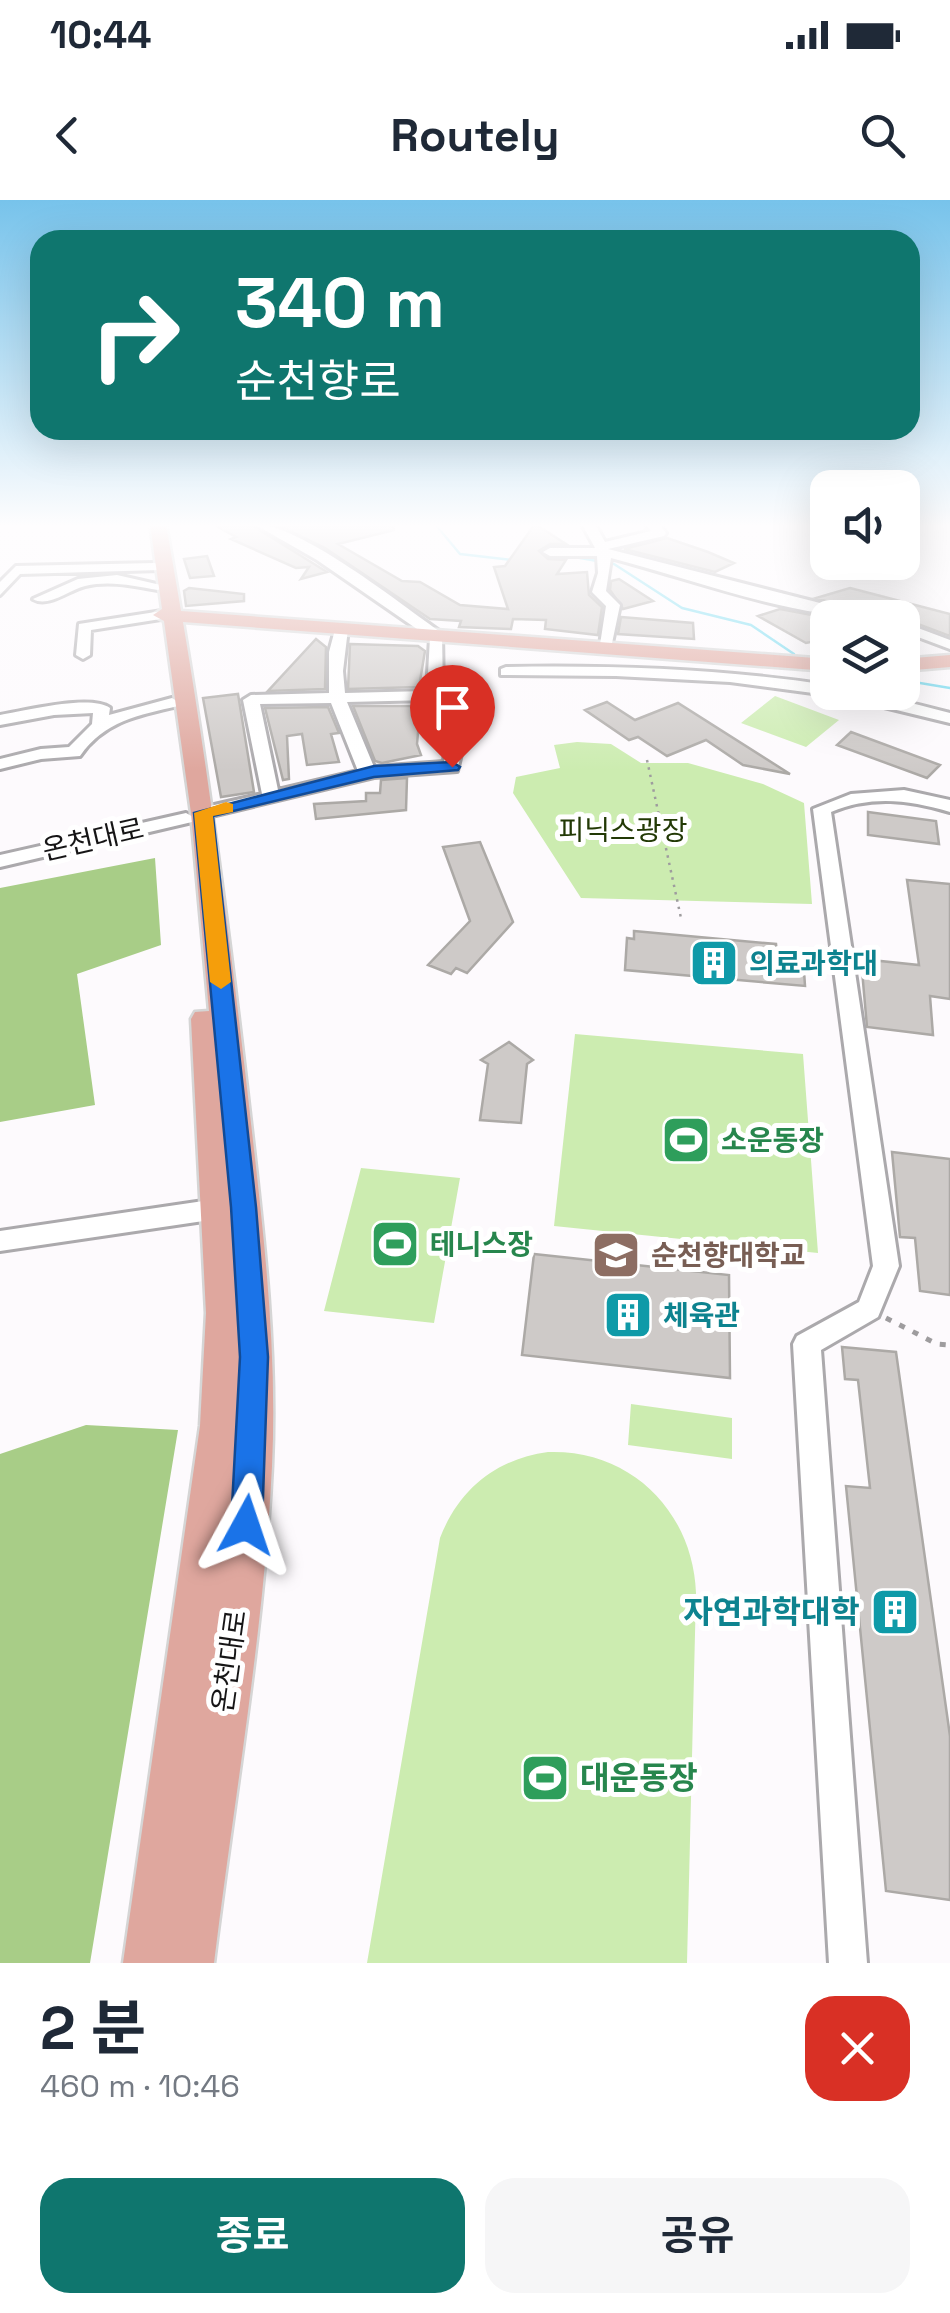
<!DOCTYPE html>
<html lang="ko">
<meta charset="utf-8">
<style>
:root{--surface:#fff;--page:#f6f6f7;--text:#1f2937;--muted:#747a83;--accent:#0f766e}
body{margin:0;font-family:"Space Grotesk","Noto Sans KR",sans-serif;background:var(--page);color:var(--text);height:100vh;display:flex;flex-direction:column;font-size:38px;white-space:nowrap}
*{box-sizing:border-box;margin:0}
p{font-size:32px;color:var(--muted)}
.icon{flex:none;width:55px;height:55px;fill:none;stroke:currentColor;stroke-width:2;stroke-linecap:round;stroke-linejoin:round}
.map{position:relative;height:1763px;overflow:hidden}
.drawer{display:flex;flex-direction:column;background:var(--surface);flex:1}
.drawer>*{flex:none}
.hud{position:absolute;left:30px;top:30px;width:890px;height:210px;border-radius:30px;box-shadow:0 10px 40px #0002;background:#0f766e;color:#fff;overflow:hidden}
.controls{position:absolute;left:810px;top:270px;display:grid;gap:20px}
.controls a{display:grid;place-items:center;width:110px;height:110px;border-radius:20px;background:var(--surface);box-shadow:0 10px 40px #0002;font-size:50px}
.pin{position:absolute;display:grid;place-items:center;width:85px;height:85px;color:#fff;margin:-102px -42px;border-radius:50% 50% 50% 0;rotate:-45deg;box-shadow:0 0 10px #0007}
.pin .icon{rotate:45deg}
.me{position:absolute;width:110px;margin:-55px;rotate:5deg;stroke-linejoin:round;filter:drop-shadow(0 0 8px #0008)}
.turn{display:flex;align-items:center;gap:35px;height:210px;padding:0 40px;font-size:45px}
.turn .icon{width:130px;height:130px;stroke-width:2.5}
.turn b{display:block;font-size:70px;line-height:85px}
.round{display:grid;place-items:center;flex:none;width:105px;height:105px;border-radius:30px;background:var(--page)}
.head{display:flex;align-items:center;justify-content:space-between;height:170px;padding:0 40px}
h1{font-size:60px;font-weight:700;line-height:75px}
.primary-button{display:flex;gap:20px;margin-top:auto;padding:20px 40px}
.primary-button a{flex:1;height:115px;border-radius:30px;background:var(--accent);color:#fff;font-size:40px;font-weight:700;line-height:115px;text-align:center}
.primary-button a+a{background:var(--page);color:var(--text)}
.status{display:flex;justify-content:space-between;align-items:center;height:70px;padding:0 50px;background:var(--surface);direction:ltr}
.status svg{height:28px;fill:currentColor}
header{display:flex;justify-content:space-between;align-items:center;height:130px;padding:0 40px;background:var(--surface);font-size:45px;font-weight:700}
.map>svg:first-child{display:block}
</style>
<div class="status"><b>10:44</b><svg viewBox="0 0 49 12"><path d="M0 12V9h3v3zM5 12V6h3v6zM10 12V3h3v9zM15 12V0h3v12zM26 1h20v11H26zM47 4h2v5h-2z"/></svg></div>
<header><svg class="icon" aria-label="back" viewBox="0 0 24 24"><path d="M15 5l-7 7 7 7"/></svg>Routely<svg class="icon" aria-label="search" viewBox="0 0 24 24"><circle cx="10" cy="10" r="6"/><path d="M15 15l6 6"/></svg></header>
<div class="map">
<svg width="950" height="1763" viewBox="0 0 950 1763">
<rect width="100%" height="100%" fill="#fdfafd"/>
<path fill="#ccecb0" d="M775 496 839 520 806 547 741 523Z
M577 542 611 544 641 563H688L763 584 804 603 812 704 581 698 513 593 516 577 560 568 554 545Z
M575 834 803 854 818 1053 554 1026Z
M361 968 460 978 434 1123 324 1111Z
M631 1204 732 1218V1259L628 1245Z
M548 1252C631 1249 693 1312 696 1393L687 1763H367L440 1338C459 1289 496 1259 548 1252Z"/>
<path fill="#a8cd87" d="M155 658 161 745 77 774 95 905 0 922V688Z
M86 1225 178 1230 90 1763H0V1254Z"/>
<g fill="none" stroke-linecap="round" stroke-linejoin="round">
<path stroke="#6ed9ef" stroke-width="2.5" d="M435 324 460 354 512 360
M542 357 569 356 614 364 682 408 751 425 794 454
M902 480 950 488"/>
</g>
<path fill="#cecac8" stroke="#aca9a6" stroke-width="2.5" d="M213 324H250L327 372 301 379 309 367 296 368 231 339 236 337Z
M276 324H393L394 330 338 344 402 381 420 382 460 405 508 409 494 367 505 366 535 324 566 344H550L539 351 548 359 566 360 557 374 587 372 589 395 602 407 598 435 545 429 546 420 513 419 511 429 459 427 461 421 430 419 325 348Z
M667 338 708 352 734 363 715 372 624 349Z
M207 356 214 376 190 378 184 359Z
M619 379 653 401 623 409 610 390 611 381Z
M189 388 244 394V401L186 406 184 391Z
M850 388 950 414V436L902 418H882L816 398Z
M780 409 828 418V448L815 441 806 443 758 416Z
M621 417 693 423 694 439 618 434Z
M316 439 326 447 325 489 268 491Z
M350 444 418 446 425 451 419 487 348 489Z
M238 494 254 592 221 597 203 498Z
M607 502 635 520 678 503 790 574 743 565 706 540 667 556 638 537 629 540 585 510Z
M353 506H430L439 522H419L417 544 421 555 382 563 375 561Z
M328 507 339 533 331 534 339 562 307 565 302 534 287 536 289 579 283 580 265 508Z
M851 532 940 565 927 578 837 545Z
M407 578 406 610 316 619 314 604 366 601V593H380L381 580Z
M868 612 936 621 939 644 868 635Z
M480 642 513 722 467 773 456 768 451 774 428 765 470 721 443 647Z
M907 680 950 684V799L930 796 933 835 867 827 861 759 919 765Z
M634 731 776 744 777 754 803 756 805 786 625 770 627 738 634 739Z
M509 842 533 860 527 864 521 923 480 920 488 864 481 860Z
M892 952 950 959V1095L920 1091 915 1038 900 1037Z
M534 1054 729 1075 730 1178 522 1155Z
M842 1147 896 1152 950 1536V1700L886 1691 846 1286 870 1288 858 1180 845 1179Z"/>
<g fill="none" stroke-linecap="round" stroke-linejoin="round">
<g stroke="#aba9ac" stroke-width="6">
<path id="minor" d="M254 324C301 324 400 404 442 433L443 494 460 520 465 537 457 571 374 577 203 618 197 617V609L262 594 243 500 251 495 329 493V452L336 426 348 429 343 471 345 493 427 491 430 438 317 360ZM431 500 447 528 444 562 374 567 347 502ZM331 503 358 571 278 590 260 504Z
M582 324H595L605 342 651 331 645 324H659L666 333 664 336 608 349 879 418C792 418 695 380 611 358L606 391 620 405 611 448 599 451 606 406 592 392 598 373 597 356H550L543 352 550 348H595Z
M155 363 162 367 160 370 20 374 0 395V382L16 366Z
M117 375 165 386 158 390C134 386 110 380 85 386 69 390 48 408 33 399L78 379Z
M162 411 169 415 167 418 91 430 90 455 83 459 76 455 79 424Z
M902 422 950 440V449L902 431Z
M506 467C614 465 721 469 828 485V492C871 492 908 502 950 513V523L843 497 730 482 616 476 501 475V469Z
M172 498 180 503 178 506C139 515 104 521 80 556L41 559 0 569V559L41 549 69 547 92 524 93 513 54 515 0 525V515C25 511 90 494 110 508L109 515Z
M904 590 950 600V612C909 600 872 595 831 612L899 1066 878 1117 821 1150 867 1763H829L793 1144 797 1136 859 1102 873 1066 813 609 851 594Z
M186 613 195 618 192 622 0 667V655Z
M217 999 226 1002 229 1009 226 1016 217 1019 0 1051V1031Z"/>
</g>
<g stroke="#d5d5d5" stroke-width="5">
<path id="major" d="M150 324H166L181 411 828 459V471L183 422C209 577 229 732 247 888 261 1013 278 1140 272 1266 264 1432 234 1598 214 1763H123L200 1226 206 1113 191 819 195 812 209 811 191 613 164 421 153 415 162 409Z
M950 455V467L902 471V459Z"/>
</g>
<path stroke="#9e9c9e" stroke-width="2.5" stroke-dasharray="2.5 5" stroke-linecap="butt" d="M647 560 681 718"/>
<path stroke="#9e9c9e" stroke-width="5" stroke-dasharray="6 9" stroke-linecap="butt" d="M886 1118 937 1144 950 1145"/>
<use href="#minor" fill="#fff" fill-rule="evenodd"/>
<use href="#major" fill="#dfa79e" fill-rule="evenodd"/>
</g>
<linearGradient id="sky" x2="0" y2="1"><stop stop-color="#77c3eb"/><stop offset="0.57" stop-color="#fefdfe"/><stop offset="1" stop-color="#fefdfe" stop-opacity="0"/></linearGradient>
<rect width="950" height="571" fill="url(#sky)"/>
<path fill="#1a73e8" stroke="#114b97" stroke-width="2.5" d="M452 562 460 567 458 570 374 577 213 616 256 1007 268 1157 262 1325 257 1336 246 1340 235 1336 231 1325 240 1157 231 1007 194 613 374 566Z"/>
<path fill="#f59e0b" d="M226 602 233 604V612L213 616 231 782 221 789 210 782 194 613Z"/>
<defs>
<g id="building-square" transform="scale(2.5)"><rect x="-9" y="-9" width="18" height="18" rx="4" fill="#0f9aa8" stroke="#fff"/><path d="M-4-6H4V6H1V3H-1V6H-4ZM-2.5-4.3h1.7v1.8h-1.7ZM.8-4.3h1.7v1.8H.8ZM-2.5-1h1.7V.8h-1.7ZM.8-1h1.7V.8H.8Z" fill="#fff"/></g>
<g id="stadium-square" transform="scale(2.5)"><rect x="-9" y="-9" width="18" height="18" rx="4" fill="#2e9e5b" stroke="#fff"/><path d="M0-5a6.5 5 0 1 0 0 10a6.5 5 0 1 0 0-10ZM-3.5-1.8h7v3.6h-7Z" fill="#fff"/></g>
<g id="university-square" transform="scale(2.5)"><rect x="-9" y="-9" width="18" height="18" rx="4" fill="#8d6e63" stroke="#fff"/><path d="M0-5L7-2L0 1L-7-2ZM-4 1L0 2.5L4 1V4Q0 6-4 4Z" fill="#fff"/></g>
</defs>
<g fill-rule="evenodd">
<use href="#building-square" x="714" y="763"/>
<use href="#stadium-square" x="686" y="940"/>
<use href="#stadium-square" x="395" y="1044"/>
<use href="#university-square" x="616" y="1055"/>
<use href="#building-square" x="628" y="1115"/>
<use href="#building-square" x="895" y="1412"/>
<use href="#stadium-square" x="545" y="1578"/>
</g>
<g text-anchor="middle" stroke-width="10" stroke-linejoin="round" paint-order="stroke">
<g font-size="28" fill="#223905" stroke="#fff">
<text x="623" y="640">피닉스광장</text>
</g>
<g font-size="28" fill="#161516" stroke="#fff">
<text transform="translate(93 639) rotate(-13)" y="10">온천대로</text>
<text transform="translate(229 1461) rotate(-82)" y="10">온천대로</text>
</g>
<g font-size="28" font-weight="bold" fill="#0d838f" stroke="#fff" text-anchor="start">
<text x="749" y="773">의료과학대</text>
<text x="663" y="1125">체육관</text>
</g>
<g font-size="28" font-weight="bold" fill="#27864d" stroke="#fff" text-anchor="start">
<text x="721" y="950">소운동장</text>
<text x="430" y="1054">테니스장</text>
</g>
<g font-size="28" font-weight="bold" fill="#785e54" stroke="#fff" text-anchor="start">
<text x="651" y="1065">순천향대학교</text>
</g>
<g font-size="32" font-weight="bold" fill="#0d838f" stroke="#fff" text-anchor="end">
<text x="860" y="1423">자연과학대학</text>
</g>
<g font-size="32" font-weight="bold" fill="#27864d" stroke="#fff" text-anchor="start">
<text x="580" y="1589">대운동장</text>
</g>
</g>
</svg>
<div class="controls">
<a><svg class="icon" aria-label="sound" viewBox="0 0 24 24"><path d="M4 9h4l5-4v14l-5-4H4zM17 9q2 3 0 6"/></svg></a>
<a><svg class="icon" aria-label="layers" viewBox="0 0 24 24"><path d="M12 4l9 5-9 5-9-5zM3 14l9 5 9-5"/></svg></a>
</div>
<div class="pin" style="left:452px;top:567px;background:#d93025"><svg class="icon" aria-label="arrive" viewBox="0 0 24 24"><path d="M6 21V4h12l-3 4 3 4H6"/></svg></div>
<svg class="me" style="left:246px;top:1325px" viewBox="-20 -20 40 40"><path d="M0-17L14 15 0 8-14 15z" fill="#1a73e8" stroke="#fff" stroke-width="4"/></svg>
<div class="hud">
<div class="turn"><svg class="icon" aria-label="right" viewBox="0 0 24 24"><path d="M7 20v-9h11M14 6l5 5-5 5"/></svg><div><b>340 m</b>순천향로</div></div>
</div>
</div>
<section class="drawer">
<div class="head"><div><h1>2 분</h1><p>460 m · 10:46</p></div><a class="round" style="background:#d93025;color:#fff"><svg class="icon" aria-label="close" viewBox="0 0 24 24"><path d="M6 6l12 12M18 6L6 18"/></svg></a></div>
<div class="primary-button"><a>종료</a><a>공유</a></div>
</section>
